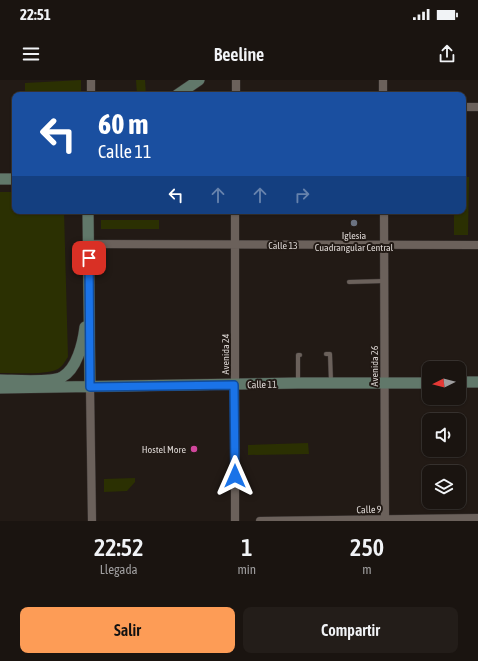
<!DOCTYPE html>
<html lang="es">
<style>
:root{--surface:#1a1410;--page:#231d19;--text:#f1f3f6;--muted:#9f9e9f;--line:#383330;--accent:#fd9c56}
body{margin:0;font-family:"Asap Condensed",sans-serif;background:var(--page);color:var(--text);height:100vh;display:flex;flex-direction:column;font-size:15px;white-space:nowrap}
*{box-sizing:border-box;margin:0}
p{font-size:13px;color:var(--muted)}
.icon{flex:none;width:22px;height:22px;fill:none;stroke:currentColor;stroke-width:2;stroke-linecap:round;stroke-linejoin:round}
.map{position:relative;height:441px;overflow:hidden}
.details{display:flex;flex-direction:column;background:var(--surface);flex:1}
.details>*{flex:none}
.banner{position:absolute;left:12px;top:12px;width:454px;height:122px;border-radius:8px;box-shadow:0 1px 3px #0004,0 0 0 1px var(--line);background:#1a4fa0;color:#fff;overflow:hidden}
.needle{width:26px;rotate:264deg}
.buttons{position:absolute;left:422px;top:281px;display:grid;gap:8px}
.buttons a{display:grid;place-items:center;width:44px;height:44px;border-radius:8px;background:var(--surface);box-shadow:0 1px 3px #0004,0 0 0 1px var(--line);font-size:20px}
.pin{position:absolute;display:grid;place-items:center;width:34px;height:34px;color:#fff;margin:-17px;border-radius:8px;box-shadow:0 2px 6px #0006}
.me{position:absolute;width:44px;margin:-22px;rotate:0deg;stroke-linejoin:round;filter:drop-shadow(0 0 3px #0008)}
.turn{display:flex;align-items:center;gap:14px;height:84px;padding:0 20px;font-size:18px}
.turn .icon{width:52px;height:52px;stroke-width:2.5}
.turn b{display:block;font-size:28px;line-height:34px}
.lanes{display:flex;align-items:center;height:38px;padding:0 20px;background:#0003;justify-content:center;gap:20px;direction:ltr}
.lanes .off{opacity:.35}
.eta{display:flex;justify-content:space-evenly;align-items:center;height:68px;text-align:center}
.eta b{font-size:24px;font-weight:600;line-height:28px}
.action{display:flex;gap:8px;margin-top:auto;padding:8px 20px}
.action a{flex:1;height:46px;border-radius:8px;background:var(--accent);color:#111;font-size:16px;font-weight:600;line-height:46px;text-align:center}
.action a+a{background:var(--page);color:var(--text)}
.status{display:flex;justify-content:space-between;align-items:center;height:28px;padding:0 20px;background:var(--surface);direction:ltr}
.status svg{height:11px;fill:currentColor}
header{display:flex;justify-content:space-between;align-items:center;height:52px;padding:0 20px;background:var(--surface);font-size:18px;font-weight:600}
.map>svg:first-child{display:block}
</style>
<div class="status"><b>22:51</b><svg viewBox="0 0 49 12"><path d="M0 12V9h3v3zM5 12V6h3v6zM10 12V3h3v9zM15 12V0h3v12zM26 1h20v11H26zM47 4h2v5h-2z"/></svg></div>
<header><svg class="icon" aria-label="menu" viewBox="0 0 24 24"><path d="M4 6h16M4 12h16M4 18h16"/></svg>Beeline<svg class="icon" aria-label="share" viewBox="0 0 24 24"><path d="M12 15V3M7 8l5-5 5 5M5 13v7h14v-7"/></svg></header>
<div class="map">
<svg width="478" height="441" viewBox="0 0 478 441">
<rect width="100%" height="100%" fill="#221a15"/>
<path fill="#2b3002" d="M81 0V11L25 14V3Z
M136 0H145L146 15H137Z
M463 97H469L468 155H454V131H463Z
M0 112H15V131H64L68 277C65 281 63 286 58 289 47 295 14 293 0 293Z
M101 140H159V149H101Z
M308 363 309 374 248 375V365Z
M135 398V402L127 411 104 412V399Z"/>
<g fill="none" stroke-linecap="round" stroke-linejoin="round">
<g stroke="#393331" stroke-width="5">
<path id="service" d="M349 202 384 201
M326 274H330L331 302
M298 302V275H300"/>
</g>
<g stroke="#393331" stroke-width="9">
<path id="minor" d="M91 0V15
M383 0V15
M236 15V0
M463 27H478
M235 131V441
M384 131 385 441
M88 164 478 165
M90 307 92 441
M260 441 478 438"/>
</g>
<g stroke="#393331" stroke-width="12">
<path id="secondary" d="M177 15 199 0
M0 99H15
M88 131 90 307
M0 300C13 300 52 303 62 297 77 289 83 263 85 247
M459 302H478
M0 308 298 303H429"/>
</g>
<use href="#service" stroke="#6b615b" stroke-width="4"/>
<use href="#minor" stroke="#6b615b" stroke-width="8"/>
<use href="#secondary" stroke="#61786a" stroke-width="11"/>
</g>
<g fill="none" stroke-linecap="round" stroke-linejoin="round">
<g stroke="#114b97" stroke-width="10">
<path id="route" d="M89 178 90 307 234 305 235 396"/>
</g>
<use href="#route" stroke="#1a73e8" stroke-width="7"/>
</g>
<circle fill="#6b7280" stroke="#221a15" stroke-width="1.5" cx="354" cy="143" r="4"/>
<circle fill="#d1479c" stroke="#221a15" stroke-width="1.5" cx="194" cy="369" r="4"/>
<g text-anchor="middle" stroke-width="4" stroke-linejoin="round" paint-order="stroke">
<g font-size="10" fill="#dcd6d3" stroke="#221a15">
<text x="354" y="159">Iglesia<tspan x="354" dy="12">Cuadrangular Central</tspan></text>
<text x="186" y="373" text-anchor="end">Hostel More</text>
</g>
<g font-size="10" fill="#dcd6d3" stroke="#221a15">
<text x="283" y="169">Calle 13</text>
<text transform="translate(225 274) rotate(-90)" y="4">Avenida 24</text>
<text transform="translate(374 286) rotate(-90)" y="4">Avenida 26</text>
<text transform="translate(262 304) rotate(-1)" y="4">Calle 11</text>
<text transform="translate(369 429) rotate(-1)" y="4">Calle 9</text>
</g>
</g>
</svg>
<div class="buttons">
<a><svg class="needle" viewBox="-14 -14 28 28"><path d="M0-13l5 13h-10z" fill="#e53935"/><path d="M0 13l5-13h-10z" fill="#9f9e9f"/></svg></a>
<a><svg class="icon" aria-label="sound" viewBox="0 0 24 24"><path d="M4 9h4l5-4v14l-5-4H4zM17 9q2 3 0 6"/></svg></a>
<a><svg class="icon" aria-label="layers" viewBox="0 0 24 24"><path d="M12 4l9 5-9 5-9-5zM3 14l9 5 9-5"/></svg></a>
</div>
<div class="pin" style="left:89px;top:178px;background:#d93025"><svg class="icon" aria-label="arrive" viewBox="0 0 24 24"><path d="M6 21V4h12l-3 4 3 4H6"/></svg></div>
<svg class="me" style="left:235px;top:396px" viewBox="-20 -20 40 40"><path d="M0-17L14 15 0 8-14 15z" fill="#1a73e8" stroke="#fff" stroke-width="4"/></svg>
<div class="banner">
<div class="turn"><svg class="icon" aria-label="left" viewBox="0 0 24 24"><path d="M17 20v-9H6M10 6l-5 5 5 5"/></svg><div><b>60 m</b>Calle 11</div></div>
<div class="lanes"><svg class="icon" aria-label="left" viewBox="0 0 24 24"><path d="M17 20v-9H6M10 6l-5 5 5 5"/></svg><svg class="icon off" aria-label="ahead" viewBox="0 0 24 24"><path d="M12 20V5M6 11l6-6 6 6"/></svg><svg class="icon off" aria-label="ahead" viewBox="0 0 24 24"><path d="M12 20V5M6 11l6-6 6 6"/></svg><svg class="icon off" aria-label="right" viewBox="0 0 24 24"><path d="M7 20v-9h11M14 6l5 5-5 5"/></svg></div>
</div>
</div>
<section class="details">
<div class="eta">
<div><b>22:52</b><p>Llegada</p></div>
<div><b>1</b><p>min</p></div>
<div><b>250</b><p>m</p></div>
</div>
<div class="action"><a>Salir</a><a>Compartir</a></div>
</section>
